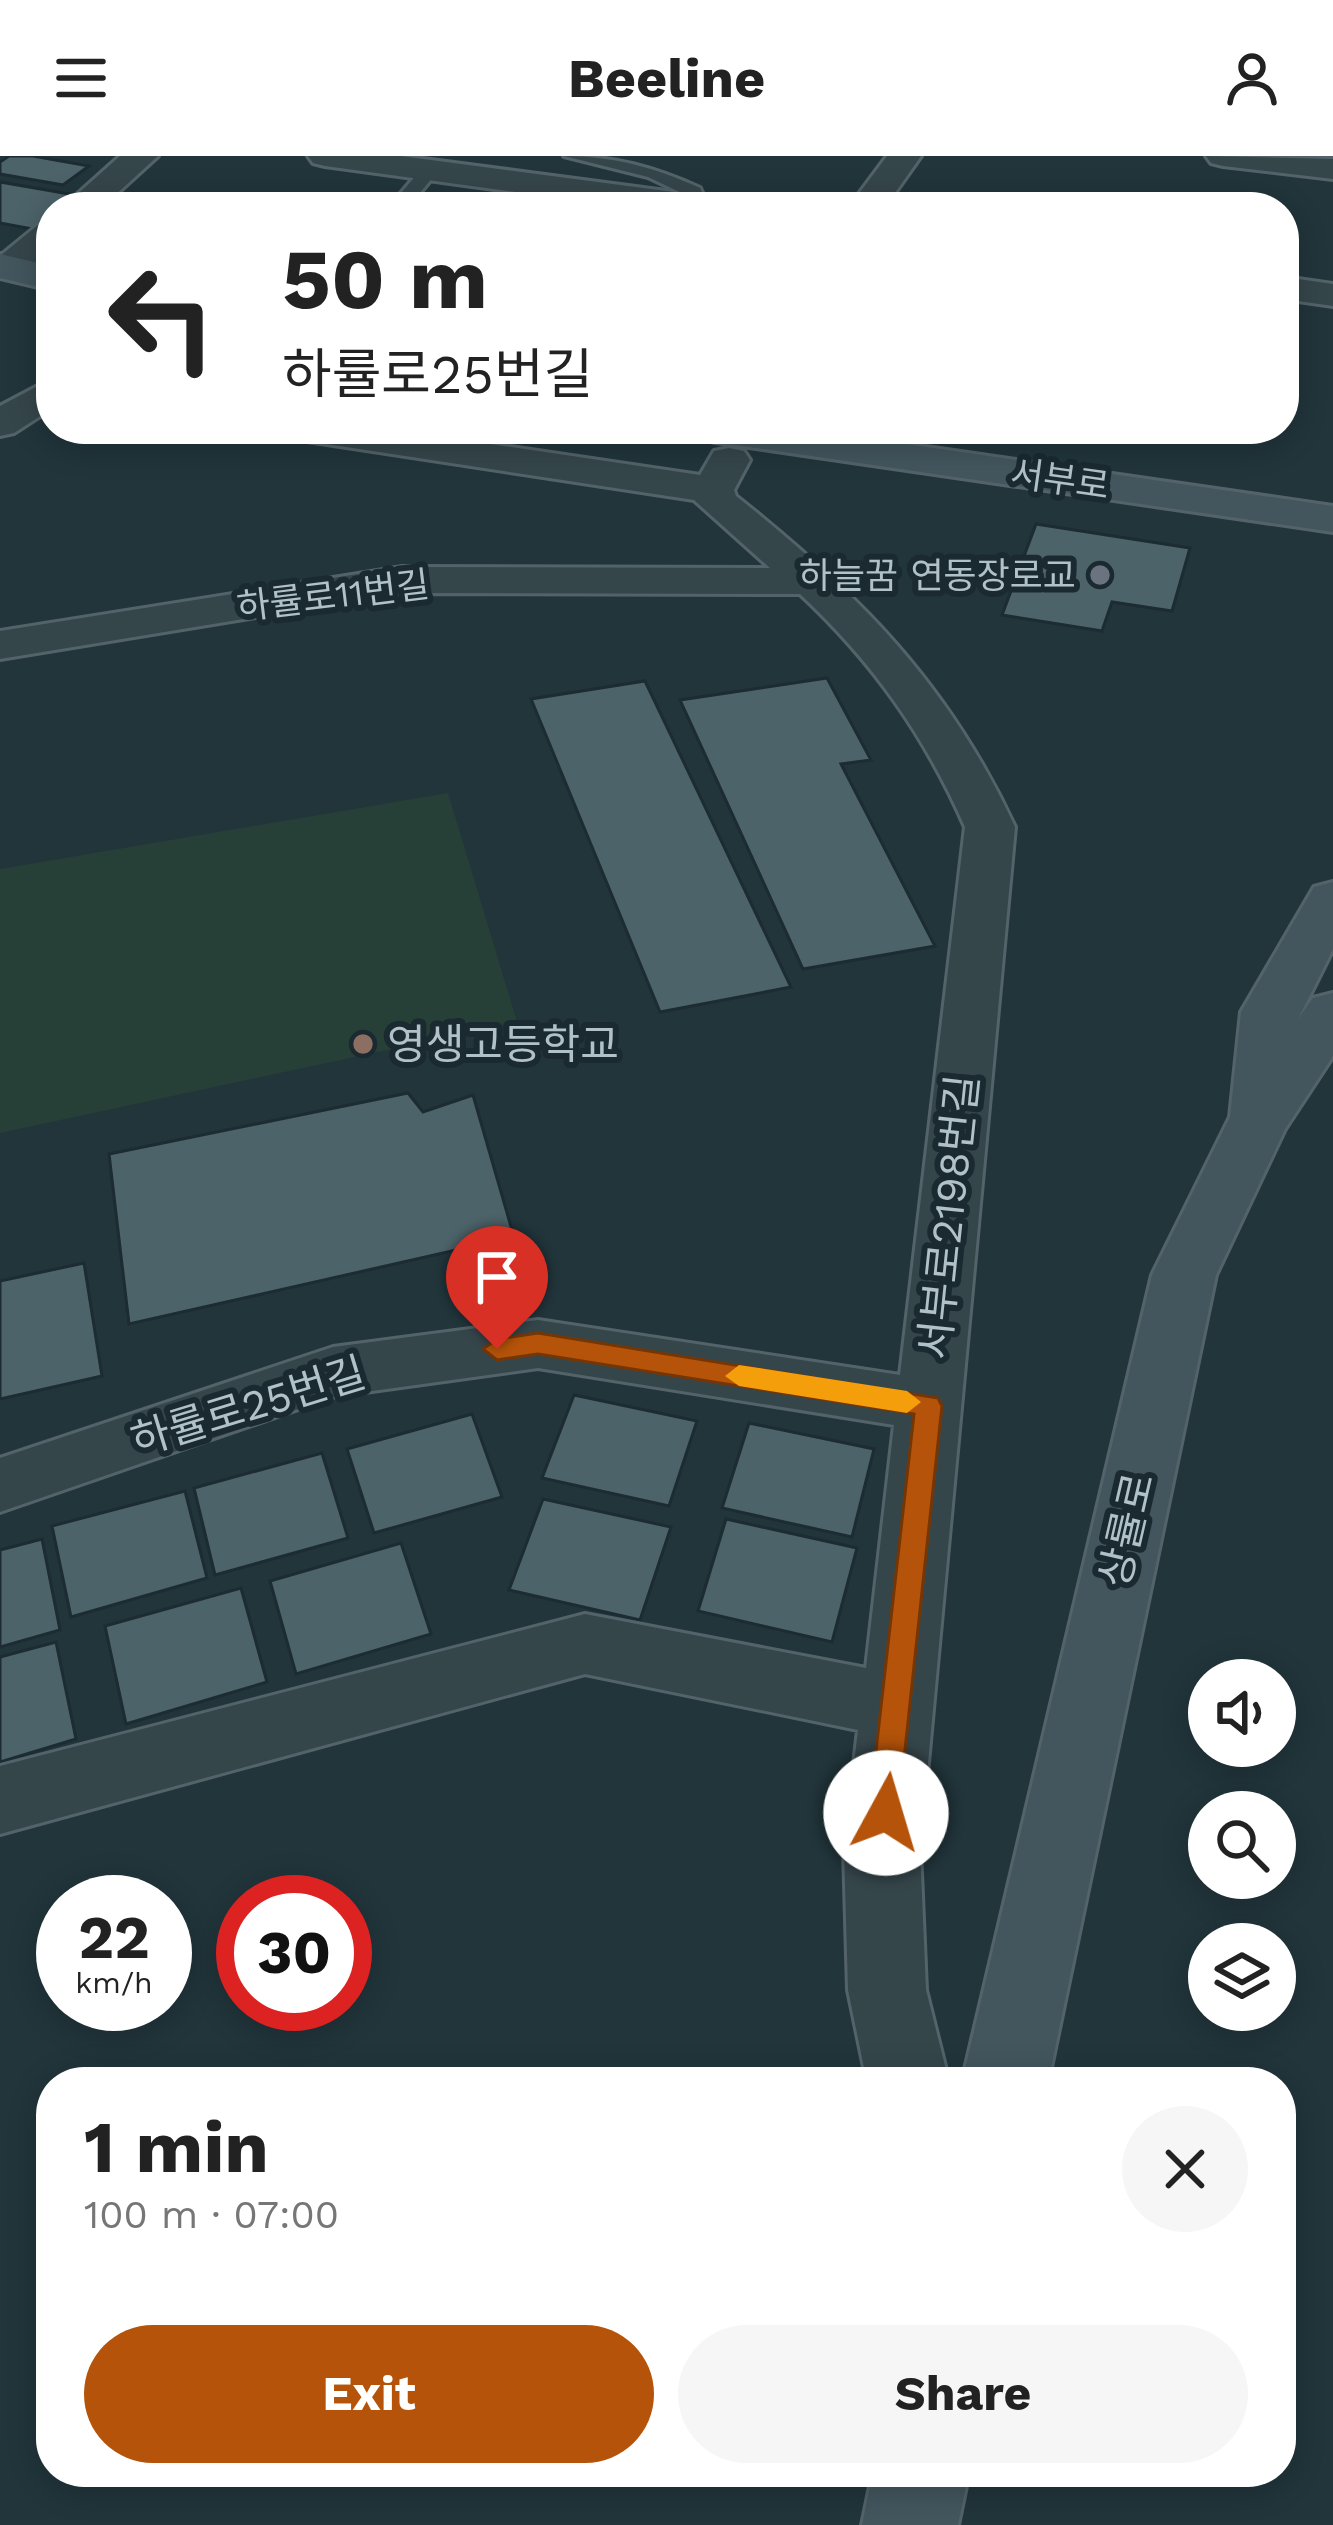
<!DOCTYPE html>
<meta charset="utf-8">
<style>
:root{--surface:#fff;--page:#f6f6f6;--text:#222;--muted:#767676;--accent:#b45309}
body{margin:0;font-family:"Work Sans","Noto Sans KR",sans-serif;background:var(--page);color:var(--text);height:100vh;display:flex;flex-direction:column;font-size:45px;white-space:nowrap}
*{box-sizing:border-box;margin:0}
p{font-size:39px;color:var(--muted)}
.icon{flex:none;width:66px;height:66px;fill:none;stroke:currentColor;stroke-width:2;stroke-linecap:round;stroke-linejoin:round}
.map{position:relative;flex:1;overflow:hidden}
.side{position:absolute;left:36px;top:1911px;width:1260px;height:420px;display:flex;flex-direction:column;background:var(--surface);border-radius:48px;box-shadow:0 6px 30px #0003}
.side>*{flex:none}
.top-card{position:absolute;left:36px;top:36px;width:1263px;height:252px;border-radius:48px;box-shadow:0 6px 30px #0003;background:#fff;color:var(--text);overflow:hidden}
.controls{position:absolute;left:1188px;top:1503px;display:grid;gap:24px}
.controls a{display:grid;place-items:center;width:108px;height:108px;border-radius:50%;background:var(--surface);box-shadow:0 6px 30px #0003;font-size:60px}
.speed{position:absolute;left:36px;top:1719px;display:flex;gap:24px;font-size:60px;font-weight:700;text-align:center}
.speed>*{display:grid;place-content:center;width:156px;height:156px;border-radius:50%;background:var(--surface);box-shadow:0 6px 30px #0003;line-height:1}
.speed small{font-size:30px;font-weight:400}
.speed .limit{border:18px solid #d22;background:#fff;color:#111}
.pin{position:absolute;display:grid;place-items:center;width:102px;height:102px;color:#fff;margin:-123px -51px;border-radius:50% 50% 50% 0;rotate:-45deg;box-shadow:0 0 12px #0007}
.pin .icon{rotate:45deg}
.me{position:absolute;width:132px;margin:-66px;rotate:6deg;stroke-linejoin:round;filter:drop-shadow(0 0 9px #0008)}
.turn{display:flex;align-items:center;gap:42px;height:252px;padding:0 48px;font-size:54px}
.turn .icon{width:156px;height:156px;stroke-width:2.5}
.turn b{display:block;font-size:84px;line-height:102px}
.round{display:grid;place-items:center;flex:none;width:126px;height:126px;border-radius:63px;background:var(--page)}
.summary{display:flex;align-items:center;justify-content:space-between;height:204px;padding:0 48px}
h1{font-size:72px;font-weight:700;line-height:90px}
.action{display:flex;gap:24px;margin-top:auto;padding:24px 48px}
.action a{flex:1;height:138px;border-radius:72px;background:var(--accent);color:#fff;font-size:48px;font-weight:700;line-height:138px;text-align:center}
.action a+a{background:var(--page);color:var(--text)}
header{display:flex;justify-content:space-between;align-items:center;height:156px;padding:0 48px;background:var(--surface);font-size:54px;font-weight:700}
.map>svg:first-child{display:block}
</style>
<header><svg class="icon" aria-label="menu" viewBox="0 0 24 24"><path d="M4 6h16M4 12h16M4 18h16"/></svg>Beeline<svg class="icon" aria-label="person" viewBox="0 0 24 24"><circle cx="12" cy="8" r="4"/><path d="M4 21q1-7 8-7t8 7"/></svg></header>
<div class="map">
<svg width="1333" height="2369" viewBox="0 0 1333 2369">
<rect width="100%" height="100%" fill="#21353b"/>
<path fill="#264038" d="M448 637 517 866 0 977V713Z"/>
<path fill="#4c6369" stroke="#1c2c32" stroke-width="3" d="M9 0H33L89 10 63 29 0 18V6Z
M0 26 75 39 60 51H51V58L32 73 0 67Z
M1036 368 1190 392 1172 455 1112 446 1102 475 1002 459Z
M827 522 871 604 841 608 935 790 803 813 680 544Z
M645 525 791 831 660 856 531 543Z
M408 937 423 956 473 939 514 1081 129 1168 109 998Z
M84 1107 102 1220 0 1243V1125Z
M574 1239 697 1265 669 1350 542 1322Z
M472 1258 502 1341 374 1377 347 1293Z
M749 1267 874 1293 852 1381 722 1352Z
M322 1297 348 1382 215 1419 194 1332Z
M185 1335 207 1422 71 1461 52 1370Z
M543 1343 671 1371 640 1464 509 1434Z
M726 1363 857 1392 832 1486 698 1455Z
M42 1383 60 1474 0 1491V1394Z
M401 1387 431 1478 296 1518 270 1425Z
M241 1432 267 1526 126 1568 105 1470Z
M56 1486 76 1583 0 1606V1501Z"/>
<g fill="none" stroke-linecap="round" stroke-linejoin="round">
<g stroke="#536369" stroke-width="6">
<path id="lane" d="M564 0C614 0 656 12 700 32L708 50 690 51 686 39 648 21Z
M424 10 439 14 408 51H389Z"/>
</g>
<g stroke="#536369" stroke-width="6">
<path id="street" d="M120 0H158L102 51H63Z
M308 0H401L704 40 716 44 722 51H626L325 10 313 7Z
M887 0H921L885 51H849Z
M1206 0 1333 3V23L1223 10 1211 7Z
M51 66V95L21 120 0 121V100L38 69Z
M1284 121 1333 128V150L1284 143Z
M51 223V253L14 277 0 280V250Z
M287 273H389L700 319 714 295 729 292 744 295 750 304 734 334 736 340C858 437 948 527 1015 671L920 1693 926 1834 949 1926H867L848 1834 844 1693 858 1574 585 1518 0 1678V1610L585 1458 866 1512 894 1269 538 1212 336 1240 0 1356V1302L333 1191 538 1164 900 1219 965 671C925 580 873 506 800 438L402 437 0 503V475L402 411 770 412 694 344 307 285 293 282Z"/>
</g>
<g stroke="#536369" stroke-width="6">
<path id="secondary" d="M0 98 51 110V134L0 122Z
M694 273H803L1333 350V376L715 286 700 282Z
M1333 726V793L1298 863 1313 842 1333 837V900L1285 973 1216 1119 1048 1926H962L1152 1119 1230 961 1241 856 1314 731Z
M873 2316H969L958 2369H862Z"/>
</g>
<use href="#lane" fill="#35464b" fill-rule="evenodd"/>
<use href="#street" fill="#35464b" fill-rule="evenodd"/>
<use href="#secondary" fill="#43565e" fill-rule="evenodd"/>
</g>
<path fill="#b45309" stroke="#753606" stroke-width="3" d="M538 1177 938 1242 942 1250 897 1668 886 1672 874 1668 869 1657 914 1258 538 1198 497 1204 483 1193 497 1183Z"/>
<path fill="#f59e0b" d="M739 1209 907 1235 921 1246 907 1257 739 1230 725 1220Z"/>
<circle fill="#6b7280" stroke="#1a2a30" stroke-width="4.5" cx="1100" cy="419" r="12"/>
<circle fill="#8d6e63" stroke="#1a2a30" stroke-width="4.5" cx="363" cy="888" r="12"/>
<g text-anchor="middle" stroke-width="12" stroke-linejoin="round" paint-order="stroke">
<g font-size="36" fill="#b0c1c7" stroke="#1a2a30">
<text transform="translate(1060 323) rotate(8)" y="13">서부로</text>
<text transform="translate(333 439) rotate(-7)" y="13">하률로11번길</text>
</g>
<g font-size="36" fill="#b0c1c7" stroke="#1a2a30" text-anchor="end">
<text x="1076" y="432">하늘꿈 연동장로교</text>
</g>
<g font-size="42" fill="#b0c1c7" stroke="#1a2a30" text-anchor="start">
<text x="387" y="903">영생고등학교</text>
</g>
<g font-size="42" fill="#b0c1c7" stroke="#1a2a30">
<text transform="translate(948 1061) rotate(-84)" y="15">서부로2198번길</text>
<text transform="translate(248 1250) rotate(-17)" y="15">하률로25번길</text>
<text transform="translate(1126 1374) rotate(-77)" y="15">상률로</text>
</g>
</g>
</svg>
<div class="controls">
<a><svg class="icon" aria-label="sound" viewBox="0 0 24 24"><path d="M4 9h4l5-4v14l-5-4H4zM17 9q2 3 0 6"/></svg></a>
<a><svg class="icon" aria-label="search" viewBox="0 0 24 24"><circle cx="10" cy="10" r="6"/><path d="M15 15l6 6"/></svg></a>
<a><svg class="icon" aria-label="layers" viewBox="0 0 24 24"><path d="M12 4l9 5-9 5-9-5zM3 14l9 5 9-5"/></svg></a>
</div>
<div class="speed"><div>22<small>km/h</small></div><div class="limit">30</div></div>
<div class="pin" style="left:497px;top:1193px;background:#d93025"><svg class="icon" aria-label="arrive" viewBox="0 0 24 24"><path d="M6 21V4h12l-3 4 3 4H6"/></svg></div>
<svg class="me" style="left:886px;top:1657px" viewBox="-20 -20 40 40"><circle r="19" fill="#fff"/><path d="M0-13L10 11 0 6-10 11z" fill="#b45309"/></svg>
<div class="top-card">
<div class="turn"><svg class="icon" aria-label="left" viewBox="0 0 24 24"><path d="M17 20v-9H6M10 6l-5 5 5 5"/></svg><div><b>50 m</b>하률로25번길</div></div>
</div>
<section class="side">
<div class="summary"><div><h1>1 min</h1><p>100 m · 07:00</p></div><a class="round"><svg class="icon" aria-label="close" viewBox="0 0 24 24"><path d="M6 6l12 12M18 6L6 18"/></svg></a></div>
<div class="action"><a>Exit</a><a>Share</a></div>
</section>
</div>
